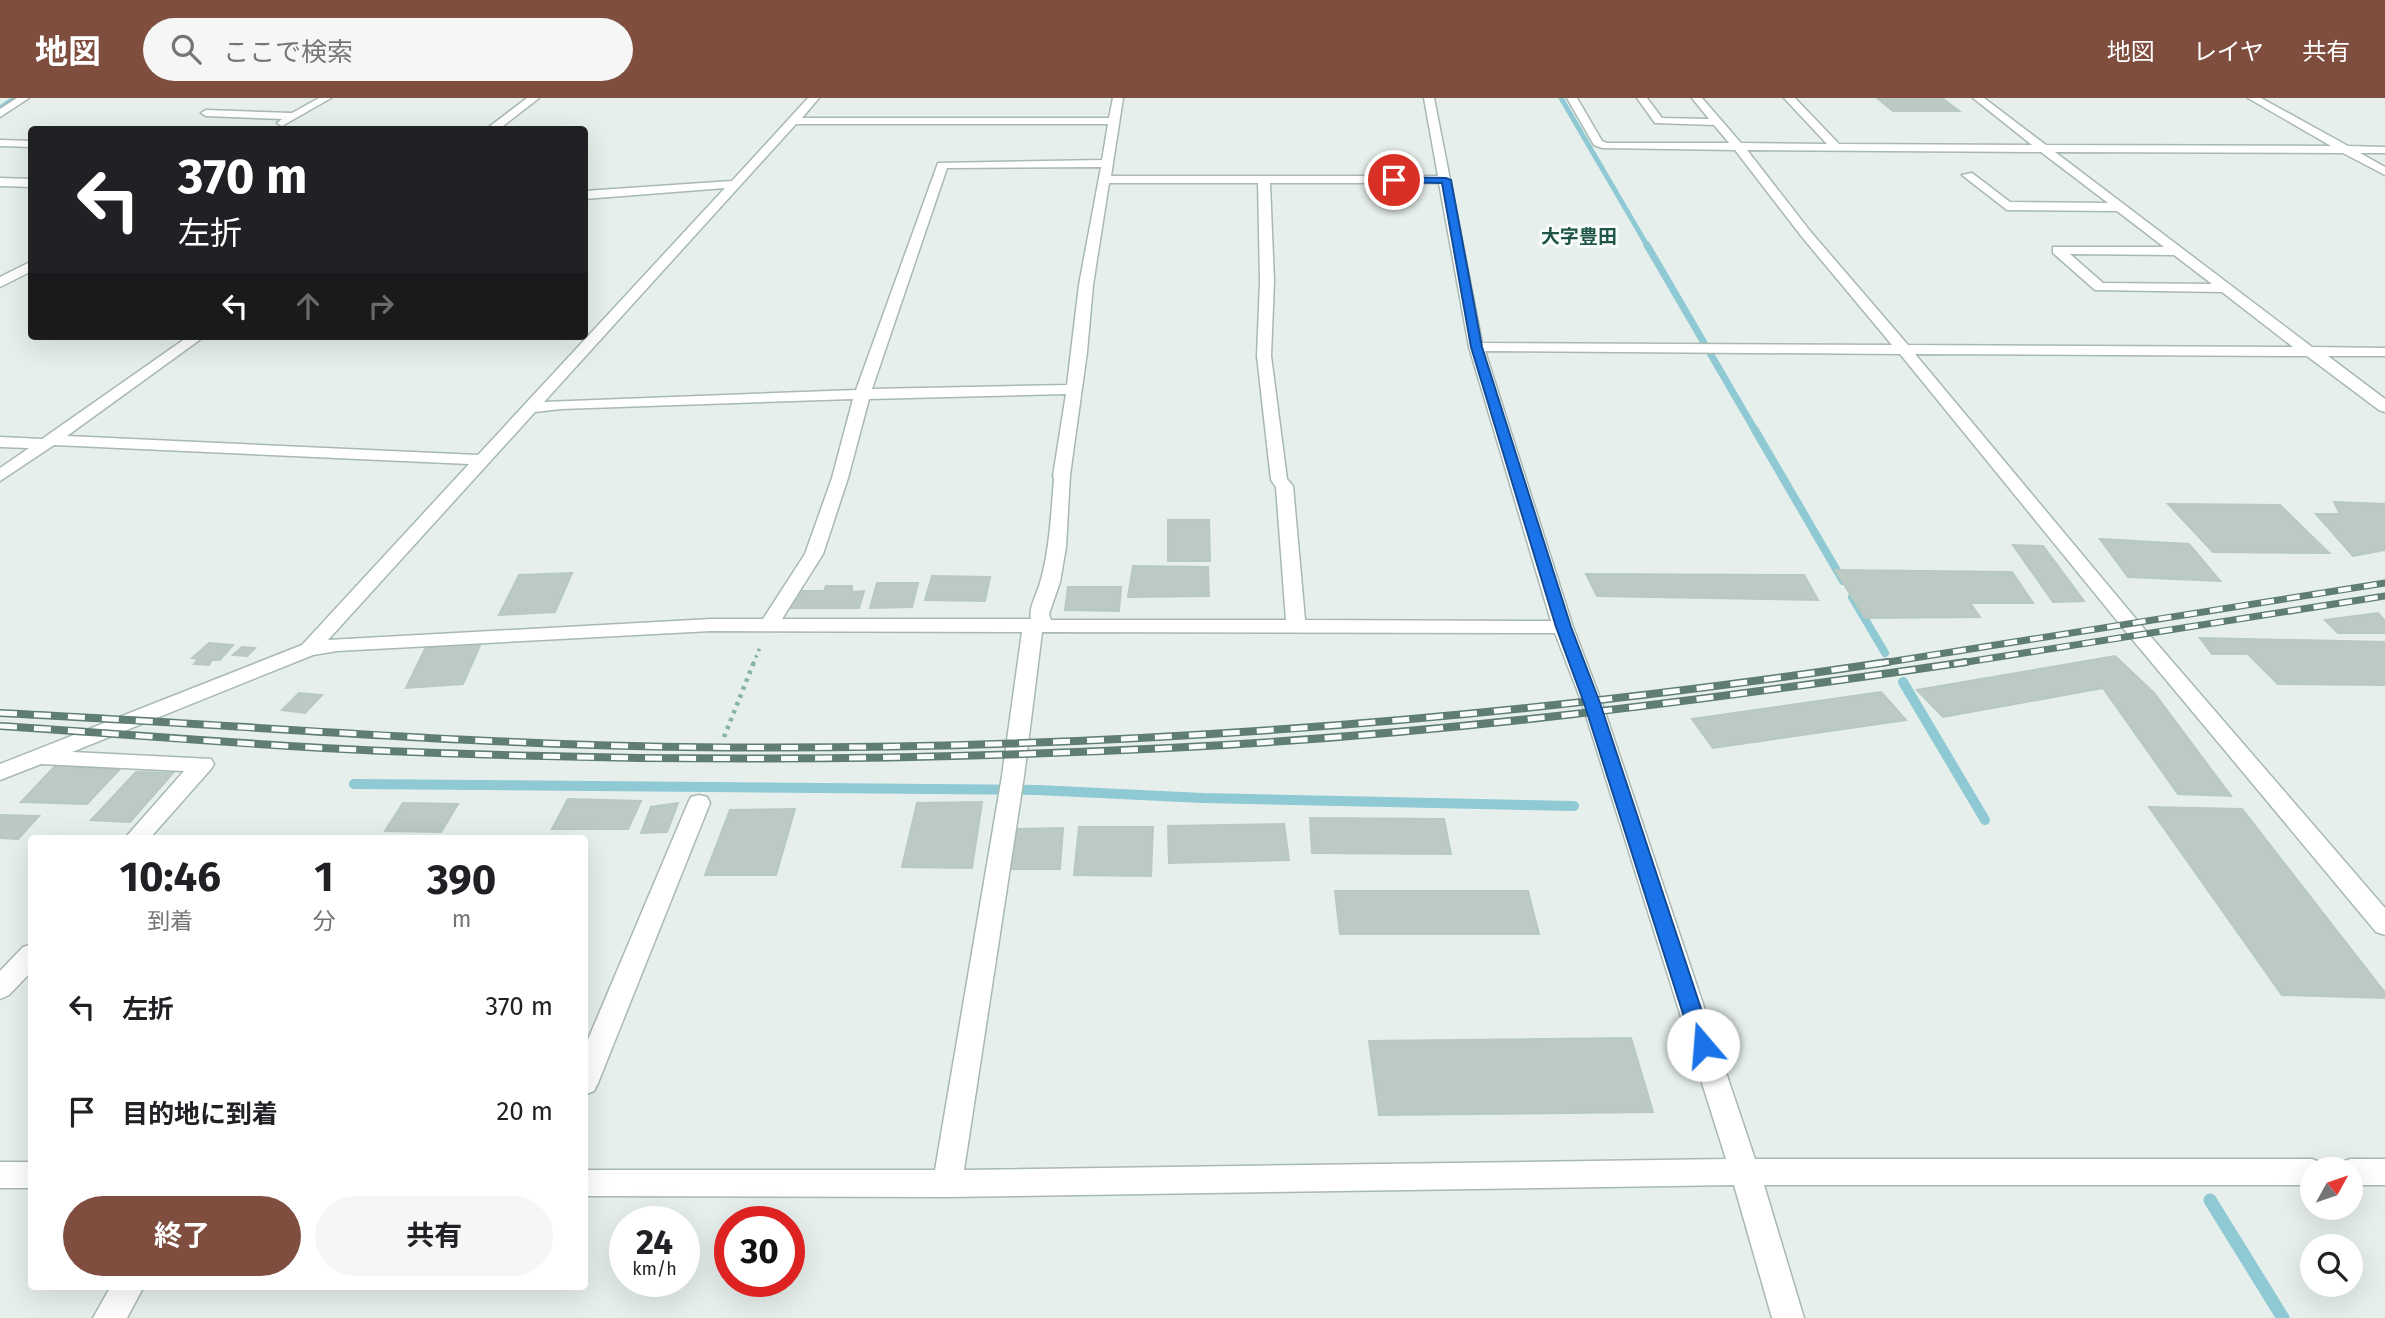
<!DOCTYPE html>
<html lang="ja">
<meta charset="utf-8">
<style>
:root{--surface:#fff;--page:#f6f6f6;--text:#202124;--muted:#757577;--accent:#7f4e3f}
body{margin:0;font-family:"Fira Sans","Noto Sans JP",sans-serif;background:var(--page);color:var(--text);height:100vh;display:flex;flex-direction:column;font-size:26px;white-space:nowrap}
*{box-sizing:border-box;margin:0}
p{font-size:23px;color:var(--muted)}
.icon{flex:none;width:38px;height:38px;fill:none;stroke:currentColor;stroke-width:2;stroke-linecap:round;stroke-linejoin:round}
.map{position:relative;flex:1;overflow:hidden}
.sheet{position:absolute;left:28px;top:737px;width:560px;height:455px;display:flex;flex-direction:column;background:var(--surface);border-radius:7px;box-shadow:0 7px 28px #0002}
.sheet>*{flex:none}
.banner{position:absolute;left:28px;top:28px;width:560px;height:214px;border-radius:7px;box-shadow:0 7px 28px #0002;background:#202124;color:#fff;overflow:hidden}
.needle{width:46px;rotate:50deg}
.controls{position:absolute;left:2300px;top:1059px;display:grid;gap:14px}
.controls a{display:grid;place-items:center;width:63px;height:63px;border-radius:50%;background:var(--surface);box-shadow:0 7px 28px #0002;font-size:35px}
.speed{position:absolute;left:609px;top:1108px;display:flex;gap:14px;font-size:35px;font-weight:700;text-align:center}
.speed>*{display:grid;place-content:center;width:91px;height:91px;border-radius:50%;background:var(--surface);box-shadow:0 7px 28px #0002;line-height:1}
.speed small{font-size:18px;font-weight:400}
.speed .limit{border:10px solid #d22;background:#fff;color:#111}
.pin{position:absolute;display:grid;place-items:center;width:60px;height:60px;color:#fff;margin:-30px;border:4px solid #fff;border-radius:50%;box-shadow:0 2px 7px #0007}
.me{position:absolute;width:77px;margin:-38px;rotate:342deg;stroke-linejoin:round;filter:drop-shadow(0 0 5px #0008)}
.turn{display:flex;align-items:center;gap:24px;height:147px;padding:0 35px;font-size:32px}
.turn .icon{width:91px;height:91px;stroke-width:2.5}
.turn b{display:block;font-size:49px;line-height:60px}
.lanes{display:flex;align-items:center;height:66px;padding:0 35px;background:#0003;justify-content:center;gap:35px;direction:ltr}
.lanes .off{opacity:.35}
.eta{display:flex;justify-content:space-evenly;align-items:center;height:119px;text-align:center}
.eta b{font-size:42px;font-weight:700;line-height:49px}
.button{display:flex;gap:14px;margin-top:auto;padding:14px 35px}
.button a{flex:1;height:80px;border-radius:42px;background:var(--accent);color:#fff;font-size:28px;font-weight:700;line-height:80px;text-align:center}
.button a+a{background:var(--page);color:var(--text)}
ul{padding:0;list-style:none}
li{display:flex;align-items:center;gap:21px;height:105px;padding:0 35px}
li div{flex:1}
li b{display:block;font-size:26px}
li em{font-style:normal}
header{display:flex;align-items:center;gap:42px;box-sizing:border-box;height:98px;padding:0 35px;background:var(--accent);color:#fff}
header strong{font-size:33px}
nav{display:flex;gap:38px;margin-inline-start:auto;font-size:24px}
.search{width:490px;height:63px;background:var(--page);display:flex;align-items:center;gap:18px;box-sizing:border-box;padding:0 24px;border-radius:38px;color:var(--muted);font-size:26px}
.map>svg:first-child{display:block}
</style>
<header>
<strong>地図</strong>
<div class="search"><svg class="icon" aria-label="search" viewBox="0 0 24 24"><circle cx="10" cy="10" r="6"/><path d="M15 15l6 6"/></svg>ここで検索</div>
<nav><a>地図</a><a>レイヤ</a><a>共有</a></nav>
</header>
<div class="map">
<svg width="2385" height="1220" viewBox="0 0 2385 1220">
<rect width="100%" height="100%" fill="#e6efeb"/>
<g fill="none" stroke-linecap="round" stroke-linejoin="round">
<path stroke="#8ec9d4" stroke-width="5" d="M1561 0 1648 149
M0 10 15 0"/>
<path stroke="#8ec9d4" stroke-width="7" d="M1647 147 1756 334"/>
<path stroke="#8ec9d4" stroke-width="8" d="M1755 332 1843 483
M1852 499 1885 555"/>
<path stroke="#8ec9d4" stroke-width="10" d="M1903 584 1985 722
M354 686 1037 692 1203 700 1574 708"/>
<path stroke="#8ec9d4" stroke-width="13" d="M2210 1102 2283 1220"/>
</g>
<path fill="#bbcac4" stroke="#b8c9c2" stroke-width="2" d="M1877 0H1942L1959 13H1893Z
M2334 404 2385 406V452L2353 458 2316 416H2340Z
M2168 406 2280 407 2329 455 2213 454Z
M1168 422H1209L1210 463H1168Z
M2100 441 2189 446 2220 483 2128 479Z
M2013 447 2043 448 2084 503 2053 504Z
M1133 468 1208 469 1209 498 1128 499Z
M1835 472 2012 474 2033 505H1970L1980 519 1865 520Z
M572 475 555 514 499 517 519 477Z
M1586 476 1804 477 1818 502 1597 498Z
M932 478 990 479 985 503 925 502Z
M877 485H918L912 509 870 510Z
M826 488H852V494L864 493 859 510H785L791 493H824Z
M1068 489H1121L1119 513 1065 512Z
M2378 515 2385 523V535H2338L2325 522Z
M2200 540 2385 544V587L2278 586 2248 556H2212Z
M209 545 233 547 220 562H212L209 567 194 566 198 561 192 560Z
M481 545 463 586 406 590 426 549Z
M242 549 255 550 247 558 233 557Z
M2115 558 2154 595 2231 698 2178 696 2103 590 1943 619 1917 592Z
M1881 594 1906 622 1713 650 1692 621Z
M299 595 322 597 305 615 282 612Z
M55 668 120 671 87 706 21 704Z
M136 674 173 675 130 724 91 722Z
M568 701 641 703 628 731H552Z
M982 704 972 770 902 769 917 705Z
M403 705 458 706 441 734 385 733Z
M678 705 667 734 641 735 651 709Z
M2149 709 2242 711 2385 895V900L2282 897Z
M795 711 776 777H705L730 712Z
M0 717 39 718 18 741 0 740Z
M1310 720 1444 721 1451 756 1312 755Z
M1284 726 1289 762 1169 765 1168 728Z
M1079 729H1153L1151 778 1074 777Z
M1063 730 1060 771H1006L1011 731Z
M371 738 458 739 369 740Z
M1335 793H1528L1539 836H1340Z
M1631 940 1653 1014 1379 1017 1369 943Z"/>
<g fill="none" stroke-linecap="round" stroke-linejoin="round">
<g stroke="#a8b8b2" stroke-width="3">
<path id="minor" d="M17 0H29L0 19V11Z
M319 0H331L282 28 277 25 282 21 206 18 201 15 206 12 292 15Z
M527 0H539L498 32H485Z
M808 0H819L802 20H1109L1113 0H1123L1111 78H1438L1424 0H1434L1482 245 1892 247 1802 139 1735 52 1602 50 1594 47 1567 0H1577L1602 43 1607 45H1729L1714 27 1655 25 1637 0H1647L1662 20 1709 21 1692 0H1702L1741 45 1827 46 1784 0H1795L1839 46 2032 47 1973 0H1984L2046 47 2331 48 2248 0H2261L2348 48 2385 49V55H2360L2385 69V77L2343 55 2055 54 2312 249 2385 250V258H2328L2385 301V314L2379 312 2307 258 1915 256 2146 533 2385 810V837L2376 834 2132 541 1900 256 1485 253 1573 529 1602 605 1755 1061H2312L2322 1065 2325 1071H2312V1087H1764L1804 1220H1772L1734 1087 947 1099 584 1098V1072H935L1002 678 1022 534 711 533 337 553 313 557 72 654 211 661 214 666 211 671 150 740H125L184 673 41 666 0 682V666L302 547 469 366 54 347 0 383V370L29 350 0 349V339L42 341 189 238H205L67 338 478 357 725 90 584 101V93L732 83ZM796 26H1108L1102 62 938 65 856 292 544 304ZM1747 52 2041 54 2108 105 2010 104 1972 75 1962 77 2007 112 2117 113 2164 149H2053V155L2095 192 2222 194 2293 249 1908 247 1810 133ZM1101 69 1079 187 1067 287 872 291 947 70ZM1109 85H1258L1260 183 1257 258 1271 382 1276 389 1286 522H1051L1049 516 1060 484 1066 449 1070 377 1087 254 1093 187ZM1270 85H1439L1469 249 1551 523 1305 522 1293 388 1287 381 1271 258 1274 183ZM2070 156 2174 157 2212 186 2103 185ZM1066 296 1053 378 1054 381C1051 416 1050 451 1040 485 1037 496 1028 511 1031 521H782L823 456 848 380 869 301ZM853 301 832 380 805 456 763 521H711L328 542 535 314 561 311ZM1042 534 1555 535 1582 605 1726 1061 964 1072 1024 678Z
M0 42 32 43V49L0 48Z
M0 80 32 81V89L0 88Z
M32 163V173L0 189V179Z
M699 697 707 699 710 705 598 985 594 993 584 997V951L688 705 691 699Z
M32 846V873L9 897 0 901V873L23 849Z
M2350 1061H2385V1087H2350V1071H2337L2340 1065Z
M0 1064H32V1090H0Z
M111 1188H144L127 1220H93Z"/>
</g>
<path stroke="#86b3a5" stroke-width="3.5" stroke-dasharray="2.5 4.5" stroke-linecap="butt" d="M753 566 761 547"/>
<path stroke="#86b3a5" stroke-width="4.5" stroke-dasharray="3.5 5" stroke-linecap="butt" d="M724 639 754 564"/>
<use href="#minor" fill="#fff" fill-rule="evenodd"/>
<g stroke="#5f7d75" stroke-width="7">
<path id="rail-far1" d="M1876 566 2385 485
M1954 566 2385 498"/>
</g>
<g stroke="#5f7d75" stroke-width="8">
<path id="rail" d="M0 615C228 626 456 646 684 649 1087 654 1489 624 1888 564
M0 628C129 636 257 648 386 653 646 664 908 663 1168 650 1436 637 1701 603 1966 564"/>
</g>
<use href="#rail-far1" stroke="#f7fbf9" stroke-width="4.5" stroke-dasharray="13" stroke-linecap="butt"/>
<use href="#rail" stroke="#f7fbf9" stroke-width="5" stroke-dasharray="17" stroke-linecap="butt"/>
</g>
<path fill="#1a73e8" stroke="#114b97" stroke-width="2" d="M1394 79 1446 80 1451 82 1482 249 1571 529 1600 605 1713 947 1710 953 1703 956 1696 953 1693 947 1584 605 1556 529 1471 249 1442 85 1391 84 1390 82Z"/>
<g text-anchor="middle" stroke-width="6" stroke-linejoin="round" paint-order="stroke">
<g font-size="19" font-weight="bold" fill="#1f5548" stroke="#f7fbf9">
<text x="1579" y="145">大字豊田</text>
</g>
</g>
</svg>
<div class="controls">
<a><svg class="needle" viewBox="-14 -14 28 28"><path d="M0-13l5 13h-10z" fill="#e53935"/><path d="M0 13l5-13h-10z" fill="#757577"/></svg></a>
<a><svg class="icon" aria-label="search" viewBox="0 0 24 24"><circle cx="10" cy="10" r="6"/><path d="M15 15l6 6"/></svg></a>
</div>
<div class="speed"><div>24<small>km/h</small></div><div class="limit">30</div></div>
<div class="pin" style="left:1394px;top:82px;background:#d93025"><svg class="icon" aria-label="arrive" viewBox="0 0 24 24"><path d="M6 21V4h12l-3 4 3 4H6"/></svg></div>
<svg class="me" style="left:1703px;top:947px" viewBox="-20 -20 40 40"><circle r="19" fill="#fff"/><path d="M0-13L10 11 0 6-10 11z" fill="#1a73e8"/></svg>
<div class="banner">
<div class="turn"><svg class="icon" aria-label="left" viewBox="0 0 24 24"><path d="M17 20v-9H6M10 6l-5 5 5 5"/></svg><div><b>370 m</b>左折</div></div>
<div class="lanes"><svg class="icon" aria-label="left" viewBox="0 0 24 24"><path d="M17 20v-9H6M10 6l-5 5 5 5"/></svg><svg class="icon off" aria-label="ahead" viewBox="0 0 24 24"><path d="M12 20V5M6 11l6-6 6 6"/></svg><svg class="icon off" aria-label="right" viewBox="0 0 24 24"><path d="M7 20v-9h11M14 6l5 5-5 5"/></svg></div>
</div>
<section class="sheet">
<div class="eta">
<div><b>10:46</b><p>到着</p></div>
<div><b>1</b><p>分</p></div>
<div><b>390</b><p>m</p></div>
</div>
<ul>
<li><svg class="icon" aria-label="left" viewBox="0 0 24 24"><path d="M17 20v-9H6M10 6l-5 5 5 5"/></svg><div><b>左折</b></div><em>370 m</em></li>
<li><svg class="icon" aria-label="arrive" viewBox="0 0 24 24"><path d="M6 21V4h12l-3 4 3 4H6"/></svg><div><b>目的地に到着</b></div><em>20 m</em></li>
</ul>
<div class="button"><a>終了</a><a>共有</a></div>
</section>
</div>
